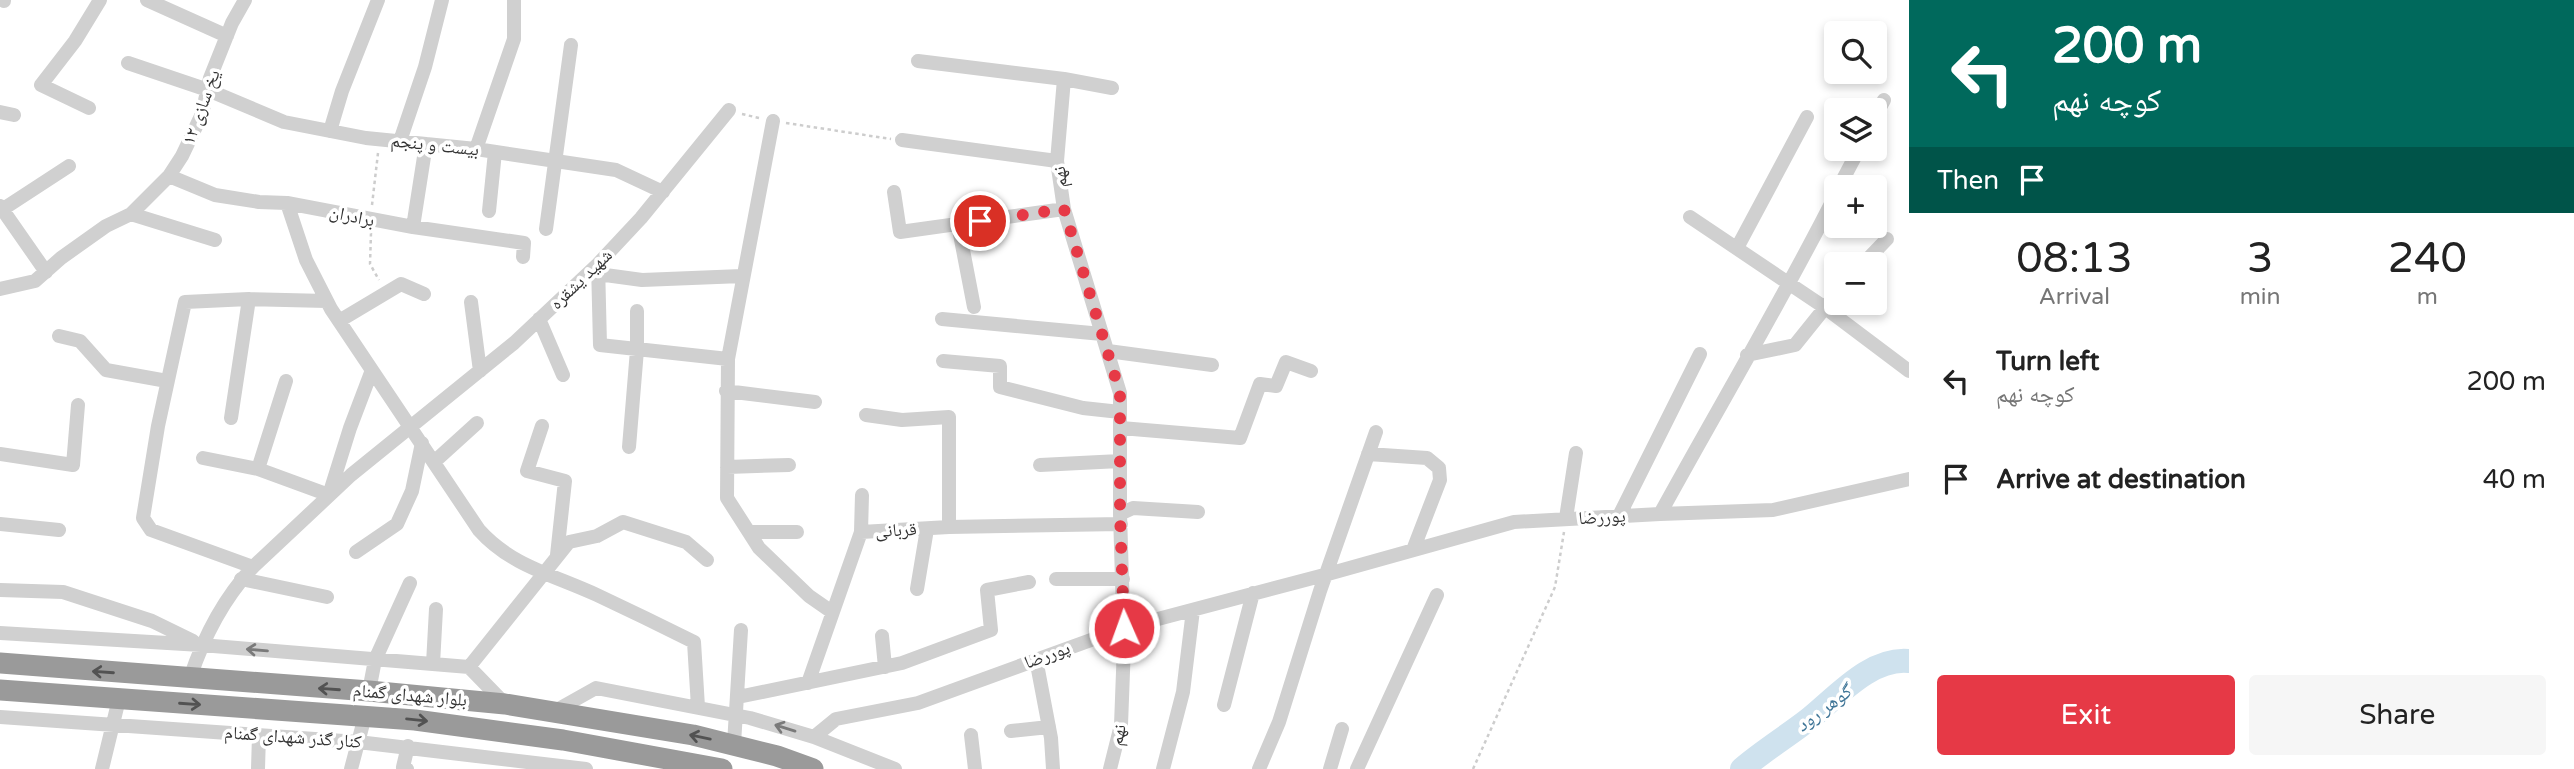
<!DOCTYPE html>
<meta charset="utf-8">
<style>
:root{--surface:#fff;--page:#f6f6f6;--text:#222;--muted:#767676;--accent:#e63946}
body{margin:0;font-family:"Varela Round","Noto Naskh Arabic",sans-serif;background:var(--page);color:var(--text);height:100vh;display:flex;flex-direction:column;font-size:26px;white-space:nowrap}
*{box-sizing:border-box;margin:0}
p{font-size:23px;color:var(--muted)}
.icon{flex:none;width:38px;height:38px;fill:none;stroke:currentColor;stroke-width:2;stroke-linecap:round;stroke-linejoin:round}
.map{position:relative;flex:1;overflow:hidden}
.side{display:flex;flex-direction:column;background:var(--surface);width:665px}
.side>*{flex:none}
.hud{background:#00695c;color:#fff;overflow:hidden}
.tools{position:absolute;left:1824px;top:21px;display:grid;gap:14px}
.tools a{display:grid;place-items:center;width:63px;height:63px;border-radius:7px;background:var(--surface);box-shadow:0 4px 10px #0003;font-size:35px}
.pin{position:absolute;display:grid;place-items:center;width:60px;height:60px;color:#fff;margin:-30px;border:4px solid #fff;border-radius:50%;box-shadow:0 2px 7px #0007}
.me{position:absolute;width:77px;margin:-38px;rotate:358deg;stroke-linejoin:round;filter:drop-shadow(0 0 5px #0008)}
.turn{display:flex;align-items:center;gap:24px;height:147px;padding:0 28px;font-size:32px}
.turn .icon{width:91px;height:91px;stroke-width:2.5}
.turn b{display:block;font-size:49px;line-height:60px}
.then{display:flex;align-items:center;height:66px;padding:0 28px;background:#0003;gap:14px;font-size:26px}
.eta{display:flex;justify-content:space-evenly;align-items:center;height:119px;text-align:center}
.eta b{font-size:42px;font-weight:600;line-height:49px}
.primary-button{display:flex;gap:14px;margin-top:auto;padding:14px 28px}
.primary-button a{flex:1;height:80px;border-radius:7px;background:var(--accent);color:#fff;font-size:28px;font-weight:600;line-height:80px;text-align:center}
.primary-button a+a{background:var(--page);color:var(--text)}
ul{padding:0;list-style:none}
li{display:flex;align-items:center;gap:21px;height:98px;padding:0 28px}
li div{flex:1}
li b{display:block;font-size:26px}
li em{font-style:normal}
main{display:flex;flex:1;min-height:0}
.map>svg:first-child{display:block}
</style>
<main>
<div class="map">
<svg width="1909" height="769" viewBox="0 0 1909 769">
<rect width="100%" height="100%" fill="#fff"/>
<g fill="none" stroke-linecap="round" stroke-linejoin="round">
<path stroke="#cfe2ee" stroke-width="24" d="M1742 769C1763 751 1786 737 1808 720 1836 698 1870 657 1909 661"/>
<path stroke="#cdcdcd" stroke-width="2.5" stroke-dasharray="3.5 3.5" stroke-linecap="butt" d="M742 114 759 118
M786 123 891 139
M372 205 378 153
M371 233 370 264 379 280
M1473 769 1555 587 1564 532"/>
<path stroke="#d0d0d0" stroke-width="14" d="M147 0 227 36
M4 1V0
M918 61 1064 79 1112 88
M128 63 208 90 284 122 366 138 476 149 616 170 663 192
M1064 79 1057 161 1064 209 1120 393V514L1124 645 1121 725 1110 769
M89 108 41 85 75 41 100 0
M0 112 14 115
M1874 118 1884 100
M773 121 728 359 727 498 759 548 809 596 832 612
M330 131 342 91 378 0
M902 140 1057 161
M400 141 425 67 442 0
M476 149 514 39V0
M169 176 215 195 259 202 287 203 413 227 524 243 523 257
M1839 187 1859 149
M894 192 900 232 1064 209
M287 203 306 260 331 309 479 530C511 566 554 575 597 595 629 610 662 626 694 642L698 707
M0 206 46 272
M0 211 69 166
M489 211 495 152
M131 214 215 240
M1690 217 1824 307 1909 371
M958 224 974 307
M413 227 426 144
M546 229 571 45
M1737 248 1807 117
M598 264 600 345 728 359
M1863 264 1887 239
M598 274 642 280 742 276
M0 289 35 281 61 258 106 226 131 214 169 176 182 156 202 114 210 78 232 23 245 0
M471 302 480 371
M539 319 563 375
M942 319 1102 334
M339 321 401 284 424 294
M59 336 80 341 106 370 167 381
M1108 351 1212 365
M1747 355 1795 345 1836 294
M943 361 1000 366V387L1083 408 1120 412
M726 391 815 402
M866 415 902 420 949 417V527
M231 418 249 299
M542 426 527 471 565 481 557 555
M1121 428 1240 438 1260 384 1276 386 1286 362 1311 371
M629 447 637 350V311
M0 454 73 465 78 405
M1368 454 1427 458 1439 468 1440 480 1413 550
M203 458 258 469 329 495 350 428 372 370
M434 462 477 423
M1040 465 1120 461
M727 467 789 465
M258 469 286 381
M1120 514 1133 508 1198 512
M1660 514 1773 510 1909 479
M1619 516 1700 354
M1566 518 1576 453
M0 524 59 530
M749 532H797
M861 532 862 495
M356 552 397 524 412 491 422 443
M253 567 151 530 143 518 158 426 185 302 249 299 327 301
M241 579 327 597
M1056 579H1123
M917 589 927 529
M0 590 63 592 152 621 193 641
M0 633 201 645 469 667 505 704
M882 636 885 667
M1036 659 1051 738 1053 769
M433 664 436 609
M469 667 569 542 597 536 623 522 686 542 707 560
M190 678C203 639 224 598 253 567L351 475 514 343 598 264 641 218 729 110
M808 683 861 532 949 527 1121 524
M369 691 375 660 410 583
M738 697 902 663 991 630 987 590 1029 582
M1224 705 1253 593
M555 711 596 688 750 718 814 737 895 769
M0 717 358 742 586 769
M1011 731 1049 727
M971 735 975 769
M814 737 836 719 918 703 1124 628 1328 574 1514 522 1660 514C1718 408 1781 303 1836 194
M734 744 741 630
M102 769 119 699
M258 769 259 735
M351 769 365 716
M407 769 403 767 408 746
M1163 769 1183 692 1193 610
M1259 769 1279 722 1320 591 1376 432
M1330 769 1342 729
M1357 769 1437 595"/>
<path stroke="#9a9a9a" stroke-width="21" d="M0 663 369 691 505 704 693 735 777 756 813 769
M0 690 415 720 563 740 722 769"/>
</g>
<defs><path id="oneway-shaft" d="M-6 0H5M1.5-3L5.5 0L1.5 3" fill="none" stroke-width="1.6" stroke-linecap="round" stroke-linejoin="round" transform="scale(1.75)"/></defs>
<g stroke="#7a7a7a">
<use href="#oneway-shaft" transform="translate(257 650) rotate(-175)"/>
<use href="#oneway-shaft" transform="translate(785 728) rotate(-163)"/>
</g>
<g stroke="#525252">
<use href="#oneway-shaft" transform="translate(103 672) rotate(-176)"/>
<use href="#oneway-shaft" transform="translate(329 689) rotate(-176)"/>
<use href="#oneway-shaft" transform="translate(190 704) rotate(4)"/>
<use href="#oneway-shaft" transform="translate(417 720) rotate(6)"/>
<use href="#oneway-shaft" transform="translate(700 737) rotate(-168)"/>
</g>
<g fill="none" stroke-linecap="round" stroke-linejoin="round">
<path stroke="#e63946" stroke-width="12" stroke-dasharray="0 21.6" d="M980 221 1064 209 1120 393V514L1124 628"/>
</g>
<g text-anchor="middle" stroke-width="7" stroke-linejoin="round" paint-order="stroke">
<g font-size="18" fill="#333" stroke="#fff">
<text transform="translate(201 107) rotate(-70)" y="6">یخ سازی ۱۲</text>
<text transform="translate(435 145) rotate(6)" y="6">بیست و پنجم</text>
<text transform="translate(1060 177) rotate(-96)" y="6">نهم</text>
<text transform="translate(352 216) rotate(12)" y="6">برادران</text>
<text transform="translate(581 279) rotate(-44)" y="6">شهید یشقره</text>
<text transform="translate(1602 517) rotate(-3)" y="6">پوررضا</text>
<text transform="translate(896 530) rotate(-3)" y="6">قربانی</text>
<text transform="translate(1047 655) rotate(-20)" y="6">پوررضا</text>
<text transform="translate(410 695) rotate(5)" y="6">بلوار شهدای گمنام</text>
<text transform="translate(1118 735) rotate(-79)" y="6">نهم</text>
<text transform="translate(293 737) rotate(4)" y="6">کنار گذر شهدای گمنام</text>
</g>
<g font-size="19" font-style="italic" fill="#3f7597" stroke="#fff">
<text transform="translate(1823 708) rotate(-37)" y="7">گوهر رود</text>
</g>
</g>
</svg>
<div class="tools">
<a><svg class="icon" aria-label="search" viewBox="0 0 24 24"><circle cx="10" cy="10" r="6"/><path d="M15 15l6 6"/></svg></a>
<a><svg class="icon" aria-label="layers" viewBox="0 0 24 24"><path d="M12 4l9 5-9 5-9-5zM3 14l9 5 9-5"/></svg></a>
<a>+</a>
<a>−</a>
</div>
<div class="pin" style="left:980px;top:221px;background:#d93025"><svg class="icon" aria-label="arrive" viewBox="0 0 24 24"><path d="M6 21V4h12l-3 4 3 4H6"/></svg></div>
<svg class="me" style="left:1124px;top:628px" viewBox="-20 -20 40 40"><circle r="17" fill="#e63946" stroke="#fff" stroke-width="3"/><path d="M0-11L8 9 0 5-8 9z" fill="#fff"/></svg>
</div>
<section class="side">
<div class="hud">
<div class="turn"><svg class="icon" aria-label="left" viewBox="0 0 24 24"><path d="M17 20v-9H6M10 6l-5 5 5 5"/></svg><div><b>200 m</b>کوچه نهم</div></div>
<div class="then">Then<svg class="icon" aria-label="arrive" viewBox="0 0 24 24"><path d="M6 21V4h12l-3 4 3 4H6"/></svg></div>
</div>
<div class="eta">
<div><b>08:13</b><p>Arrival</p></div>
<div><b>3</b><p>min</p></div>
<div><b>240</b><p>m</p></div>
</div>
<ul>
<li><svg class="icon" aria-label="left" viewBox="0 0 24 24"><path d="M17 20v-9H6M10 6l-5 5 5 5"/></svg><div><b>Turn left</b><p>کوچه نهم</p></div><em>200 m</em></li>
<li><svg class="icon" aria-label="arrive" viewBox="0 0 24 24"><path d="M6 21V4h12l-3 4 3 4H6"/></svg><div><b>Arrive at destination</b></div><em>40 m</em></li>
</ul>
<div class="primary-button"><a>Exit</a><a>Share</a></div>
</section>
</main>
